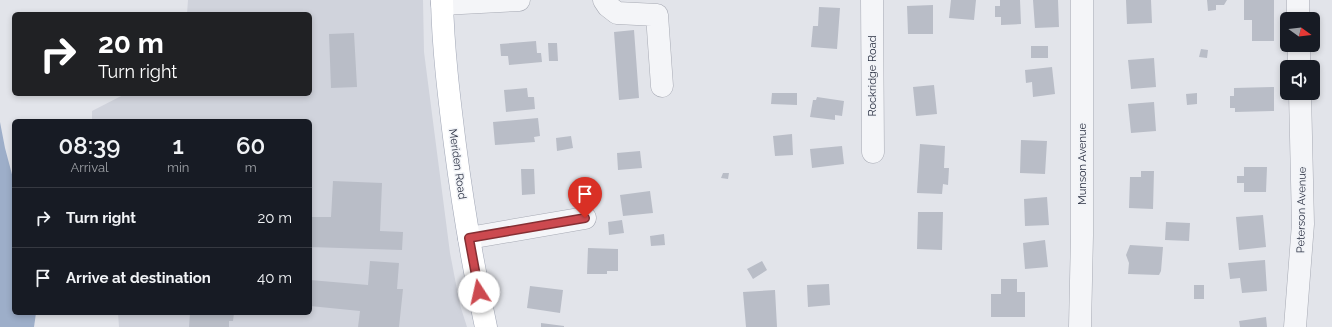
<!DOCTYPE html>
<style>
:root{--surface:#171b24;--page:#242831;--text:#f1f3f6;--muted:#9ea1a6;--line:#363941}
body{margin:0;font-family:Raleway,sans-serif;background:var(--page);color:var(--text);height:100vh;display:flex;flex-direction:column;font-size:15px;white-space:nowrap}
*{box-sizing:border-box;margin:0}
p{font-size:13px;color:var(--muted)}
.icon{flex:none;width:22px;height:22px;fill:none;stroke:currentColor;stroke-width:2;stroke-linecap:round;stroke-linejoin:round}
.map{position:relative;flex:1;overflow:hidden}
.panel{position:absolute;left:12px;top:119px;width:300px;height:196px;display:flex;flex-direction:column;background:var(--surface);border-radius:6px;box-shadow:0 2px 6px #0003}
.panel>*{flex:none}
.hud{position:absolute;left:12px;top:12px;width:300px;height:84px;border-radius:6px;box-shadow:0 2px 6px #0003;background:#202124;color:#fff;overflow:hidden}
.needle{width:26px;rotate:105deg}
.tools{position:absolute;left:1280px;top:12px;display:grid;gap:8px}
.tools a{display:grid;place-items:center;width:40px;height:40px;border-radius:6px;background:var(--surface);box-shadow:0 2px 6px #0003;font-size:20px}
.pin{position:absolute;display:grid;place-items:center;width:34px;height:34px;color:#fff;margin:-41px -17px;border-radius:50% 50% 50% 0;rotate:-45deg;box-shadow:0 0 4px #0007}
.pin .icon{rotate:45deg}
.me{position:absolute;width:44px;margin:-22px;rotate:350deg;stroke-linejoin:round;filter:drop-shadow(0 0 3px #0008)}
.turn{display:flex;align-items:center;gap:14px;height:84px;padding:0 20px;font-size:18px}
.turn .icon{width:52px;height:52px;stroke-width:2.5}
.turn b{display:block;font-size:28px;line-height:34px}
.eta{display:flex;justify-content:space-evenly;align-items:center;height:68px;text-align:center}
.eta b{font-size:24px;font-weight:600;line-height:28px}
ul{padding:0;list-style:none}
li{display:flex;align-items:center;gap:12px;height:60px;padding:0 20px;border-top:1px solid var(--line)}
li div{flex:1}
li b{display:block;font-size:15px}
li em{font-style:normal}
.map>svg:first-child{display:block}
</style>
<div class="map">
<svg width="1332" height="327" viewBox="0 0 1332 327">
<rect width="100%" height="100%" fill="#e2e4ea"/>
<path fill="#d0d3dc" d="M188 0H423L424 52 450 253 460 305 467 327H119L118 313H310V121H92V111L125 94H310V14H187Z"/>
<path fill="#9daec9" d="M0 122 5 148 14 182V313H36L34 327H0Z"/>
<path fill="#b9bdc7" d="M951 0H976L974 20 949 18Z
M1000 0H1020L1021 24 1001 25V17H995V6H1000Z
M1033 0H1058L1059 27 1035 28Z
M1126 0H1151L1152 23 1127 24Z
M1207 0H1227L1224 5H1216V10L1208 11Z
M1244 0H1274V41H1252V20H1244Z
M933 5V34H908L907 6Z
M819 7 840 8 837 49 811 47 813 26H818Z
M634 30 639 98 619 100 614 32Z
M354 33 357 87 331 88 329 34Z
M536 41 537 53H541L542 62 509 65 508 56H501L500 44Z
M548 43H557L558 61H549Z
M1031 46H1048V58H1031Z
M1201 49 1208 50 1207 58 1199 57Z
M1154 58 1156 87 1131 89 1128 60Z
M1052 67 1055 94 1033 97 1032 82 1026 83 1025 70Z
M934 85 937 114 916 116 913 87Z
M1274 87V111L1235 112V108H1230V96H1234V88Z
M527 88 528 97H534L535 109 506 112 504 90Z
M772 93H797V105L771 104Z
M1197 93V104L1187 105 1186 94Z
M817 97 844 101 842 116 835 115V120L810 117 813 100H816Z
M1154 102 1156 131 1131 133 1128 104Z
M538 118 540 136 534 137 535 142 495 145 493 122Z
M792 134 793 155 775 156 773 136Z
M571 136 573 148 557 151 556 138Z
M1021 140 1047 141 1045 174 1020 173Z
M920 144 945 146 944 168H949L948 185 943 184 942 194 917 193Z
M842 146 844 164 812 168 810 149Z
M640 151 642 168 618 170 617 153Z
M1244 167H1267L1266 192H1244V183H1237V176H1244Z
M521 169H534L535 194 522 195Z
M1141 171H1154L1153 209 1129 208 1130 177H1141Z
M723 173H729L728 179 721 178Z
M333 181 382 183 380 231 403 232 402 250 310 247V217H331Z
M650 191 653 213 623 216 620 195Z
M1047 197 1049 225 1025 226 1024 199Z
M918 212H943L942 250 917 249Z
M1263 215 1266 247 1239 250 1236 217Z
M622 220 624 233 609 235 608 222Z
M1166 222 1190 223 1189 241 1165 240Z
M664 234 665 245 651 246 650 236Z
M1045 240 1048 267 1025 269 1023 243Z
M1130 245 1163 247 1161 271 1159 275 1128 274 1129 263 1126 255Z
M588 248 618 249V271H607V274H587Z
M1265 260 1267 291 1242 293 1240 278 1230 279 1228 263Z
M370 261 399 263 397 289H403L399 327H358L360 311 310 306V280L368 285Z
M762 261 767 270 753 279 747 269Z
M1001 279H1017V292H1025V317H991V294H1001Z
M829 284 830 305 808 307 807 285Z
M1194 285H1204V299H1194Z
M530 286 563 290 560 313 527 308Z
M775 290 777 327H746L743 292Z
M190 313 204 314V313H234L233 321H229V327H189Z
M1266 317 1267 327H1240L1239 321Z
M541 323 564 326V327H541Z"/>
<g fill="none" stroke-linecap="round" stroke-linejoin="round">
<g stroke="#a7aab4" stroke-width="23">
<path id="minor" d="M604 0 608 6 617 13 657 15 662 86
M872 0 873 152
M1298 0V19
M442 4 519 0
M1299 45V67
M469 238 585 218
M1080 327 1082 235V0
M1295 327 1303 224 1300 93"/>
</g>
<g stroke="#a1a7b6" stroke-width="23">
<path id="major" d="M442 0C443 48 449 97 455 145 463 206 473 267 486 327"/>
</g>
<use href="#minor" stroke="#f4f5f8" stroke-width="22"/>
<use href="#major" stroke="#fff" stroke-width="22"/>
</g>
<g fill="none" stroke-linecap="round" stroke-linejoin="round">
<g stroke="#852f33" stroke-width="10">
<path id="route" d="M479 292 469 238 585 218"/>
</g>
<use href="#route" stroke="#cc494f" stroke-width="7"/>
</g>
<g text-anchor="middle" stroke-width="3" stroke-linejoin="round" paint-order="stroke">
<g font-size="11" fill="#2a3042" stroke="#f1f3f7">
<text transform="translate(872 76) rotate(-90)" y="4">Rockridge Road</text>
<text transform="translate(458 164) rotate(82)" y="4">Meriden Road</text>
<text transform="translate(1082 164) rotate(-90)" y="4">Munson Avenue</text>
<text transform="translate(1301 210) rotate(-89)" y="4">Peterson Avenue</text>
</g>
</g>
</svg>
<div class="tools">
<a><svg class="needle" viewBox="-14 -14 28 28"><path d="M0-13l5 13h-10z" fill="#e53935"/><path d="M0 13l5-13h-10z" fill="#9ea1a6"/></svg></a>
<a><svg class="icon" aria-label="sound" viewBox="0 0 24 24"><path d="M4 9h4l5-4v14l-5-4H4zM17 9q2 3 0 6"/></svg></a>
</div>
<div class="pin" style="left:585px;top:218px;background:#d93025"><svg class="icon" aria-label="arrive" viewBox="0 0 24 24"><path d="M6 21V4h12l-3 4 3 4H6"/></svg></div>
<svg class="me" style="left:479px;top:292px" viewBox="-20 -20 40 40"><circle r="19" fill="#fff"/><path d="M0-13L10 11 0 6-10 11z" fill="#cc494f"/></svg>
<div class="hud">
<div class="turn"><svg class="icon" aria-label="right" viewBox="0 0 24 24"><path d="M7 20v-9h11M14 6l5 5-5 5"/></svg><div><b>20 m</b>Turn right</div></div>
</div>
<section class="panel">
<div class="eta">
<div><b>08:39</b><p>Arrival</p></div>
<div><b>1</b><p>min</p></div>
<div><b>60</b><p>m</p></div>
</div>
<ul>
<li><svg class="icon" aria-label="right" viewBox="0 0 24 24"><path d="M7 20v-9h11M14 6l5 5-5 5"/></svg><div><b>Turn right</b></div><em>20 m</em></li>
<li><svg class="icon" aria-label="arrive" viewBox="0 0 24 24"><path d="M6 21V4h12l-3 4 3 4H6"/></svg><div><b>Arrive at destination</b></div><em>40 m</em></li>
</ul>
</section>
</div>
